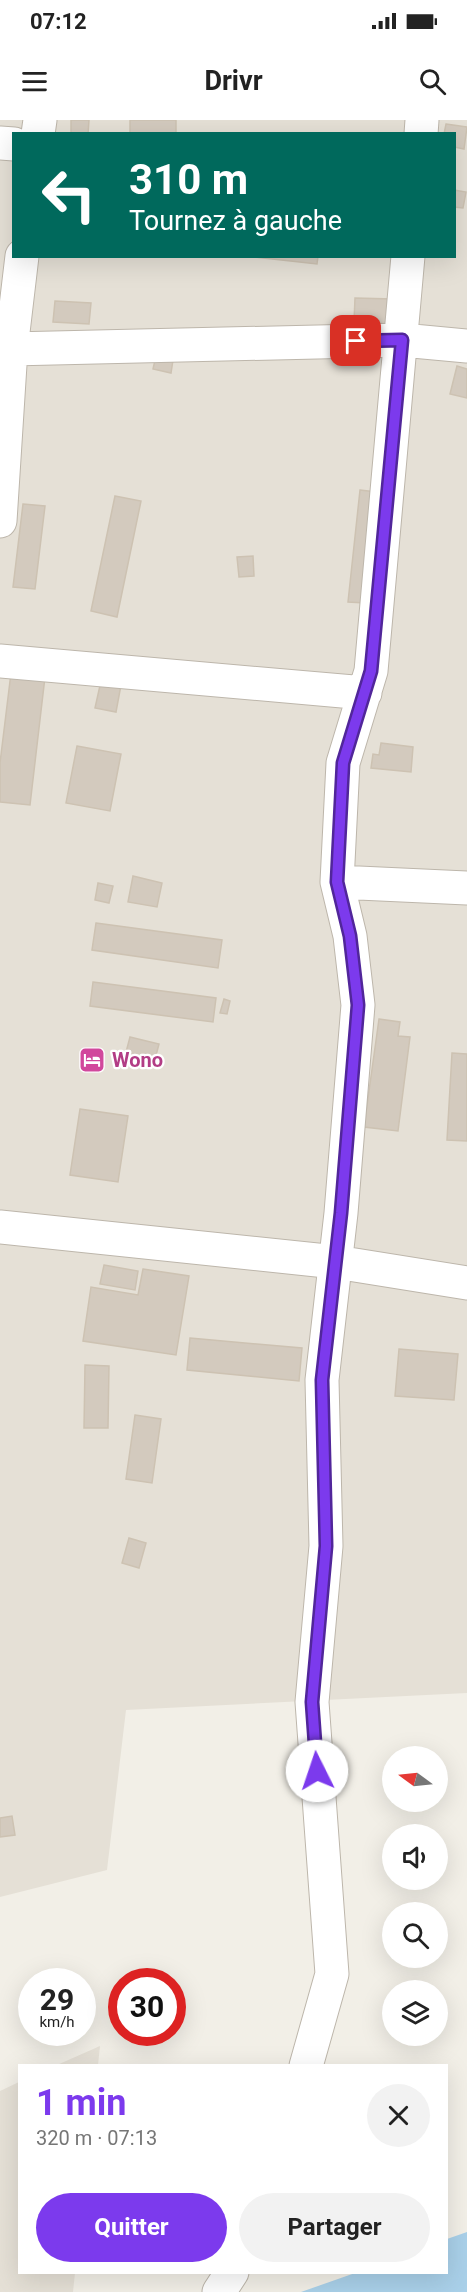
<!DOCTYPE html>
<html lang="fr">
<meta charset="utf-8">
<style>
:root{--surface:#fff;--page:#f2f2f2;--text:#222;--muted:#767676;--accent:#7c3aed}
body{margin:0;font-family:Roboto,sans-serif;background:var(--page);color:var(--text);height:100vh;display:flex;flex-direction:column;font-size:22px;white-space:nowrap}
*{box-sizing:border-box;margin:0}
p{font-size:20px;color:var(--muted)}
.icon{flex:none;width:33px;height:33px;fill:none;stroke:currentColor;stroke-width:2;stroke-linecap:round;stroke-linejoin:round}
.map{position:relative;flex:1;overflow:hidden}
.drawer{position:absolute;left:18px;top:1944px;width:430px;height:210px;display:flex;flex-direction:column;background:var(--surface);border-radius:0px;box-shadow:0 6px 24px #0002}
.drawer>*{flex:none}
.top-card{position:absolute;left:12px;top:12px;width:444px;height:126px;border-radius:0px;box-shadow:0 6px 24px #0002;background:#00695c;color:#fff;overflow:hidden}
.needle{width:39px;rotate:285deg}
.tools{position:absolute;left:382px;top:1626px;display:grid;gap:12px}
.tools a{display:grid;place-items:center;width:66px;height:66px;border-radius:50%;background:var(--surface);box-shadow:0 6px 24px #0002;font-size:30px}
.speed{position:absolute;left:18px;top:1848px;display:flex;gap:12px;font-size:30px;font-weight:700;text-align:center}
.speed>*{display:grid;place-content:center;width:78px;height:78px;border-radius:50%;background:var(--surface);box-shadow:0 6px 24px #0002;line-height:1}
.speed small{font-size:15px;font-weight:400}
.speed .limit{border:9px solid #d22;background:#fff;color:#111}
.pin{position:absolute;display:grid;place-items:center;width:51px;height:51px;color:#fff;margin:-26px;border-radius:12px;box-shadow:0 3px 9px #0006}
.me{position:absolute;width:66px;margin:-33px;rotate:356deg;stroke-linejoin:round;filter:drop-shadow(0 0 4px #0008)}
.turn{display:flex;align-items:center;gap:21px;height:126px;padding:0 18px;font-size:27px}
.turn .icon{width:78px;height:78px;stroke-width:2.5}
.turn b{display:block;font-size:42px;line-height:51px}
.round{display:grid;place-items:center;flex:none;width:63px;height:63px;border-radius:32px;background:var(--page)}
.headline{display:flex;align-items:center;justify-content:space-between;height:102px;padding:0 18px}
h1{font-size:36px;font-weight:700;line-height:45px;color:var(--accent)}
.action{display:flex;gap:12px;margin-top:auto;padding:12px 18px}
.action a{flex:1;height:69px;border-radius:36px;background:var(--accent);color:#fff;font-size:24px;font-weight:700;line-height:69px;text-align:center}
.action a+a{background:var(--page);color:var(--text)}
.status{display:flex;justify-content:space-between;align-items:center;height:42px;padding:0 30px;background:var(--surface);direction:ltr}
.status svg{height:16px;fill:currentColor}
header{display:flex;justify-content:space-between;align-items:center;height:78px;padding:0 18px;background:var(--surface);font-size:27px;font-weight:700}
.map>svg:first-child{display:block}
</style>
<div class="status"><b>07:12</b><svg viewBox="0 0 49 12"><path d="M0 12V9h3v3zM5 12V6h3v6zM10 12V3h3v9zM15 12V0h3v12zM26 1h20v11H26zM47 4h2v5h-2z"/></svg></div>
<header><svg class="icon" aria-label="menu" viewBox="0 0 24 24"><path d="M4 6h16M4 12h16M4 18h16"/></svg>Drivr<svg class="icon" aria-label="search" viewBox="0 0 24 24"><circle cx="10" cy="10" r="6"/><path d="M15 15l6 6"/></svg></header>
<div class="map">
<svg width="467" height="2172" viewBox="0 0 467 2172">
<rect width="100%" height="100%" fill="#f2efe7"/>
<path fill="#e5e0d6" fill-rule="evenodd" d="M0 0H467V1573L126 1590 107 1750 0 1777ZM14 14H454V136H14Z
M100 1926 98 1945H57Z
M19 1962 20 2152 75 2153 73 2172H0V1971Z"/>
<path fill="#a9d0e9" d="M467 2112V2172H301L355 2153 447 2152V2119Z"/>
<path fill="#d3cabe" stroke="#cdc2b2" stroke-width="1.5" d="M71 0H89L88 14H71Z
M130 0H176V14H130Z
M446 4 467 7 464 29 454 27V14H444Z
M454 70 466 72 463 88 454 87Z
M245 136H318L317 144Z
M355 178 393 179 392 204 354 202Z
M55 181 91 183 89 204 53 202Z
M156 236 173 240 171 253 153 249Z
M457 246 467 249V278L450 274Z
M360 370 376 372 365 483 348 482Z
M115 376 141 381 117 497 91 491Z
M23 384 45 386 35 469 13 467Z
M253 436 254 456 239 457 237 437Z
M11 553 45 557 30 685 0 682V643Z
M101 561 121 565 116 592 95 588Z
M381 623 413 627 411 652 371 648 373 634 379 635Z
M77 626 121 634 110 691 66 683Z
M133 756 162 763 157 787 128 782Z
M98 763 113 766 109 783 95 780Z
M96 803 222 820 218 848 92 830Z
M93 862 216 878 213 902 90 886Z
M224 879 230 881 227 894 220 893Z
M379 899 400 902 398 916 410 917 398 1011 364 1007Z
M130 917 159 924 154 943 125 936Z
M452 933 467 934V1021L447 1020Z
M80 989 128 996 118 1062 70 1055Z
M104 1145 138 1151 135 1170 100 1164Z
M143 1149 189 1156 176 1235 83 1221 91 1167 138 1175Z
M190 1218 302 1228 299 1261 187 1250Z
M399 1229 458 1234 454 1280 395 1276Z
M85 1245 109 1246 108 1308H84Z
M135 1295 161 1299 152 1363 126 1359Z
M129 1418 146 1423 139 1448 122 1443Z
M12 1696 15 1715 0 1717V1698Z"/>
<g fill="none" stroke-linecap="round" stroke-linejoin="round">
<g stroke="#bdb6ab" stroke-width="35">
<path id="minor" d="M38 14 40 0
M421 14 422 0
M0 23 14 24
M11 229 402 220 467 226
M0 401 11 229 22 136
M0 541 365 573
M337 762 467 768
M0 1107 336 1142 467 1163
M306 1946 332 1854 312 1582 326 1426 322 1260 341 1093 358 885 350 816 337 762 343 643 371 551 408 136
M219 2172 232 2152"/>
</g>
<use href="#minor" stroke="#fff" stroke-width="33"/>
</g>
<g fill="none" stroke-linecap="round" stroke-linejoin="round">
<g stroke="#51269a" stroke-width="15">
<path id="route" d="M317 1651 312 1582 326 1426 322 1260 341 1093 358 885 350 816 337 762 343 643 371 551 402 220 356 221"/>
</g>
<use href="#route" stroke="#7c3aed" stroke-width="10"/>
</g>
<defs>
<g id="hotel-square" transform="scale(1.35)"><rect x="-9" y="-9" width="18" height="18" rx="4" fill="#d1479c" stroke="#fff"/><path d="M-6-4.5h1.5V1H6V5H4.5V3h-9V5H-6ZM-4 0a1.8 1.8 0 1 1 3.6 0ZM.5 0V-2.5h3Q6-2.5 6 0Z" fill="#fff"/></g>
</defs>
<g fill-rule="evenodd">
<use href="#hotel-square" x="92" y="940"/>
</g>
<g text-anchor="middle" stroke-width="4.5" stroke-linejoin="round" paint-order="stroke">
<g font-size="20" font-weight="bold" fill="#b23c85" stroke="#fff" text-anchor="start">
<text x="112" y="947">Wono</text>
</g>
</g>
</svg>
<div class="tools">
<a><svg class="needle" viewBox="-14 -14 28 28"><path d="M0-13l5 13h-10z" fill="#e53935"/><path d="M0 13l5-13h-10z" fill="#767676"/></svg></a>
<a><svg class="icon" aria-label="sound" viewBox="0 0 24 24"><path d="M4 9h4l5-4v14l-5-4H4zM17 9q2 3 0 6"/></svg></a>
<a><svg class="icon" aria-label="search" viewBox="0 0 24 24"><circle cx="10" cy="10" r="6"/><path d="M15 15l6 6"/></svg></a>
<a><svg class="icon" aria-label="layers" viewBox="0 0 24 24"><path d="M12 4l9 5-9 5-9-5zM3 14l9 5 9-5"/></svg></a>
</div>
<div class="speed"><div>29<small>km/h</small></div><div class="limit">30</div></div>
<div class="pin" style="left:356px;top:221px;background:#d93025"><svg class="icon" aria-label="arrive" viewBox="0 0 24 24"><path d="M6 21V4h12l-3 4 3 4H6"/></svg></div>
<svg class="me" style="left:317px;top:1651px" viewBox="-20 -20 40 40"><circle r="19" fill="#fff"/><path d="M0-13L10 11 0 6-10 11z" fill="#7c3aed"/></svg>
<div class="top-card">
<div class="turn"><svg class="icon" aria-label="left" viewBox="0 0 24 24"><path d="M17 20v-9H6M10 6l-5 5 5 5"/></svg><div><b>310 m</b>Tournez à gauche</div></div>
</div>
<section class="drawer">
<div class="headline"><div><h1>1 min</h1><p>320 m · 07:13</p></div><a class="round"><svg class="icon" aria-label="close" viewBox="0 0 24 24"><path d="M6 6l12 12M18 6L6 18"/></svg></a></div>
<div class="action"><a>Quitter</a><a>Partager</a></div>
</section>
</div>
